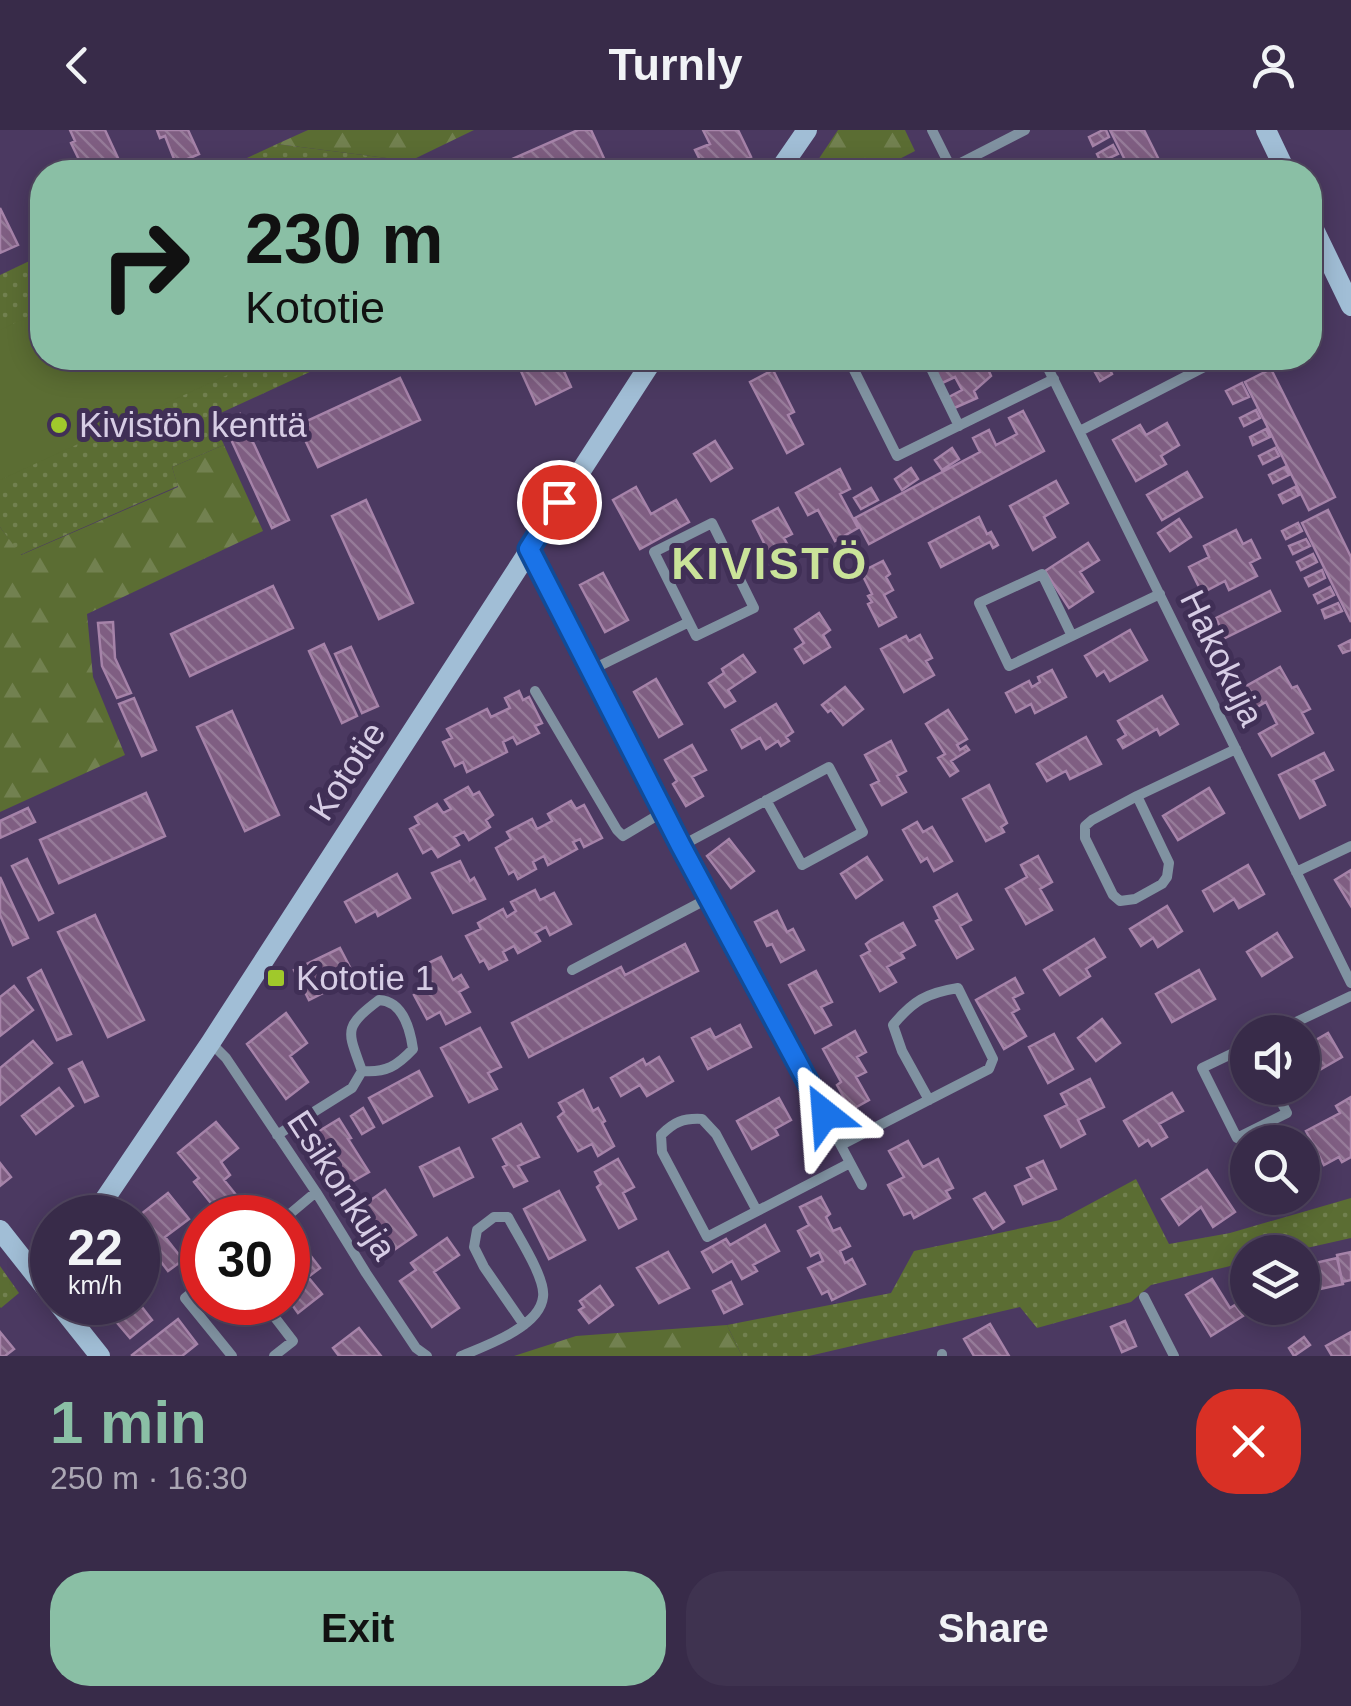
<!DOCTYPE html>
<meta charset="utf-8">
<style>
:root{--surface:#382b49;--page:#3f3350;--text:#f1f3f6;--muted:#aba7b4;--line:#524761;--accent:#8abfa5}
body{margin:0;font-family:Helvetica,sans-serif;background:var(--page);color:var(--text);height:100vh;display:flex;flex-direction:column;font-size:38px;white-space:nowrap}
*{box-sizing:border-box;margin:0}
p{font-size:32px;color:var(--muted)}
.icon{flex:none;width:55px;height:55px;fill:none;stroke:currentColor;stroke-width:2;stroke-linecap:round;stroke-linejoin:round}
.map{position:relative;height:1226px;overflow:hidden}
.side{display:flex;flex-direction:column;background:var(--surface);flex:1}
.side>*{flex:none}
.hud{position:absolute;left:30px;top:30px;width:1292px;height:210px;border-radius:40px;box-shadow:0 5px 25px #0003,0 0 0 2px var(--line);background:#8abfa5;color:#111;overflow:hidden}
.tools{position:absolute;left:1230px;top:885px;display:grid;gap:20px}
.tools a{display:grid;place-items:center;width:90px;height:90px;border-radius:50%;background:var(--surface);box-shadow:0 5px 25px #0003,0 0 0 2px var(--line);font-size:50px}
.speed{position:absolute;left:30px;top:1065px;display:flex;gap:20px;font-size:50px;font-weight:700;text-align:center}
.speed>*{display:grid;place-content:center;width:130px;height:130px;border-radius:50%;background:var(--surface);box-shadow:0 5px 25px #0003,0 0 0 2px var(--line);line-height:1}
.speed small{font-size:25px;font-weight:400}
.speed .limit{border:15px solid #d22;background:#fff;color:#111}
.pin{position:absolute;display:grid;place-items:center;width:85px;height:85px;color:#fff;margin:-42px;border:5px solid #fff;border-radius:50%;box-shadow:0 2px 10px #0007}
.me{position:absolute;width:110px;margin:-55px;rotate:332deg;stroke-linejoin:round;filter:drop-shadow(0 0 8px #0008)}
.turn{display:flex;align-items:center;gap:35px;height:210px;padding:0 50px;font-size:45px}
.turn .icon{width:130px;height:130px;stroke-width:2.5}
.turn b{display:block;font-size:70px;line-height:85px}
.round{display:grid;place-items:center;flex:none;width:105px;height:105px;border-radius:40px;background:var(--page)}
.overview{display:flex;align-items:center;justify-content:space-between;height:170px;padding:0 50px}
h1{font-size:60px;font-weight:600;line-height:75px;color:var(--accent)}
.action{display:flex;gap:20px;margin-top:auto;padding:20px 50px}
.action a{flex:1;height:115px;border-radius:40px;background:var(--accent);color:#111;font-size:40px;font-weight:600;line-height:115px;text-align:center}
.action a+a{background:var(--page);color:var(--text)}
header{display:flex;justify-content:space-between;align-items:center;height:130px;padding:0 50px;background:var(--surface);font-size:45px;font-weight:600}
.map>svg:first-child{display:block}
</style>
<header><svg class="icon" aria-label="back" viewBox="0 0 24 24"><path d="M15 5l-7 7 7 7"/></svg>Turnly<svg class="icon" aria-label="person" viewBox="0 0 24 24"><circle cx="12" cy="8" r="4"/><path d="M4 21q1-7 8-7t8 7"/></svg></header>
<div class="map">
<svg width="1351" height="1226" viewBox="0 0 1351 1226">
<defs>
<pattern id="green-dots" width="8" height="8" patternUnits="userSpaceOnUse" patternTransform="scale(2.5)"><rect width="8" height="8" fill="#5b6d33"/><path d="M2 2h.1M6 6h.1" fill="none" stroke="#728150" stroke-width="1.8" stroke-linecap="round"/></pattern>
<pattern id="forest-firs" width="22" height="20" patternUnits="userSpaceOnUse" patternTransform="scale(2.5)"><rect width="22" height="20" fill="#5b6d33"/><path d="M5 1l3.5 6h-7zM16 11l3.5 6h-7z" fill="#728150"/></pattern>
<pattern id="building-back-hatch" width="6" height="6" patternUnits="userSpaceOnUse" patternTransform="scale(2.5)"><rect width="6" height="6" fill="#7f5e82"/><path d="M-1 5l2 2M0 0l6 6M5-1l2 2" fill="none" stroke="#967b99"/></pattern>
</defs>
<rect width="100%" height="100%" fill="#4b3961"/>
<path fill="url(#green-dots)" d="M277 14 410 31 403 42H217Z
M42 125V228H340L212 287 224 315 172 337 178 356 20 425 0 397V145Z
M1136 1049 1169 1114 1230 1103 1351 1068V1108L1289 1122H1248L1247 1132 1151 1155 1131 1172 1037 1198 1020 1177 809 1226H742L727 1195 891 1163 914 1121 1060 1090Z
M0 1136 19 1163 1 1178 0 1177Z"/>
<path fill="url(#forest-firs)" d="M308 0H474L410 31 277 14Z
M838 0H905L915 21 874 42H810Z
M224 315 263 401 87 484 93 547 125 625 0 682V397L21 425 178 357 172 337Z
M727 1195 742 1226H514L576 1206Z"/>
<path fill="#5b6d33" d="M42 180V228H230L236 241 0 350V200Z"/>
<path fill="url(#building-back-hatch)" stroke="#a683a9" stroke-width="2.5" d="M70 0H105L118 28 85 42 71 13 75 11Z
M157 0H188L199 24 176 34 165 6 160 8Z
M578 0H591L607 35 589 42H483Z
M703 0H738L751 27 717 42H706L695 20 710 14Z
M1103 0H1106L1109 7 1093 16 1089 7Z
M1110 0H1144L1165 42H1131Z
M1113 15 1118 24 1101 32 1097 24Z
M1122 31 1126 40 1120 42H1107L1105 39Z
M0 78 18 115 0 123Z
M515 228H558L571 257 536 274Z
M930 228H983L991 246 974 261 977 268 952 279 947 268 962 260 955 247 940 254Z
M1087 228H1122L1123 229 1109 238 1112 244 1100 251Z
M1271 239 1335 367 1309 380 1245 252Z
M773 240 794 282 788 285 803 314 787 323 750 252Z
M400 248 420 290 318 337 298 295Z
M1242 253 1249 267 1233 274 1226 261Z
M1256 280 1260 288 1244 296 1240 288Z
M1023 281 1044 321 869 414 855 388 980 322 973 308 989 300 996 315 1017 304 1009 288Z
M240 284 289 390 272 398 223 292Z
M1167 293 1179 315 1161 326 1166 334 1136 351 1113 310 1140 295 1146 305Z
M1266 299 1270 307 1253 315 1250 307Z
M715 311 732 338 711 351 694 324Z
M952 318 959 329 942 340 935 330Z
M1275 318 1279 326 1263 334 1259 326Z
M1285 337 1289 345 1273 353 1269 345Z
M911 338 918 349 902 360 895 349Z
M840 339 850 359 840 364 858 398 835 411 818 380 808 385 796 363Z
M1187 342 1202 367 1162 390 1147 365Z
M1056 351 1068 373 1044 387 1055 407 1033 420 1010 376Z
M636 357 651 384 676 370 689 392 640 419 613 370Z
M1295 357 1299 365 1283 373 1279 365Z
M871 358 878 370 861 379 854 368Z
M366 370 413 473 379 489 332 386Z
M778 378 792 404 784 408 794 427 776 437 753 391Z
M1328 380 1351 427V492L1302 393Z
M979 387 987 404 991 402 998 415 993 418 990 412 941 437 929 413Z
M1179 389 1191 407 1170 421 1158 403Z
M1298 393 1302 401 1286 409 1282 401Z
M1236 400 1243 414 1251 410 1260 428 1250 433 1257 446 1229 460 1225 451 1202 463 1189 437 1209 427 1204 416Z
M1306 409 1310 416 1293 424 1289 416Z
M1088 413 1099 430 1080 442 1093 462 1069 478 1045 441Z
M1313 424 1317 432 1301 440 1297 432Z
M883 431 890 444 886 447 893 460 884 465 896 487 879 496 868 474 872 472 868 466 872 464 861 442Z
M1322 440 1325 448 1309 456 1305 448Z
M603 443 628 490 605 502 580 455Z
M273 456 293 498 190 546 171 504Z
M1330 457 1334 465 1318 473 1314 465Z
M1270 461 1280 481 1225 508 1216 488Z
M1338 473 1342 481 1325 488 1322 480Z
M819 483 830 500 823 505 830 517 804 533 795 519 804 513 795 499Z
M113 492 115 528 131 563 117 568 102 536 98 493Z
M1130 500 1147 530 1110 551 1104 541 1097 546 1085 526Z
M920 505 932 528 926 531 934 545 904 562 881 519 906 506 909 511Z
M1351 510V520L1343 523 1339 516Z
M324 514 357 586 342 593 309 521Z
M351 517 378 576 362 583 335 524Z
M743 525 755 542 728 560 735 571 725 577 709 553 724 543 722 539Z
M1280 537 1292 558 1297 556 1310 579 1302 583 1313 603 1272 626 1259 604 1277 594 1266 572 1250 581 1239 560Z
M1052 540 1066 567 1035 583 1031 574 1016 582 1006 563 1029 551 1032 557 1040 552 1038 547Z
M656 549 682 594 659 607 634 562Z
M845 557 863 579 843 595 831 580 828 582 822 575Z
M519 561 523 570 529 567 542 593 535 596 539 603 517 614 513 607 503 612 507 622 467 642 463 632 455 636 443 612 452 608 447 599 487 579 491 587 510 578 505 568Z
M1162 566 1178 594 1160 605 1157 599 1123 618 1118 610 1126 605 1118 591Z
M134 568 156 620 142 626 119 574Z
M776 574 793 602 786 607 789 611 781 616 778 611 766 619 760 608 742 618 732 600Z
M948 580 967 609 957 615 960 620 966 616 969 620 951 631 958 641 950 646 938 628 945 624 926 594Z
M232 581 279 685 245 701 197 597Z
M1086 607 1101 634 1070 649 1066 641 1047 651 1037 634Z
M891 611 906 641 897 646 906 662 882 675 871 655 879 651 865 625Z
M692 615 706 640 692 647 703 666 686 676 673 654 677 651 665 630Z
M1324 623 1333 640 1313 650 1325 675 1300 688 1279 645Z
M989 655 1007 693 1001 697 1004 702 986 711 963 669Z
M468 657 473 665 479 662 493 685 486 690 490 697 469 710 464 702 454 707 459 715 438 727 432 718 423 723 410 699 419 694 415 687 437 674 443 683 451 679 445 670Z
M1209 658 1224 683 1178 710 1163 686Z
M146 663 165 706 59 753 40 710Z
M571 671 576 679 584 675 602 708 584 717 580 709 573 712 577 719 548 735 544 726 533 732 536 739 518 749 514 741 509 744 496 718 511 709 507 702 532 689 537 699 552 691 548 684Z
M28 678 35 692 0 708V691Z
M917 692 923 702 932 697 952 731 934 741 927 728 921 732 903 700Z
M729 709 754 741 731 758 707 726Z
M1038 726 1052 752 1040 759 1052 780 1026 794 1006 759 1027 747 1021 735Z
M867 727 882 750 856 768 841 744Z
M27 729 53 783 39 790 12 736Z
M460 731 470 751 474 748 485 769 453 783 432 743Z
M1248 735 1264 764 1239 778 1234 769 1214 781 1203 761Z
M1351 740V776L1335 750Z
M397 744 410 768 378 786 376 781 356 792 345 772Z
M0 747 28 808 13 815 0 785Z
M535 760 540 770 554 763 571 794 550 805 546 797 535 803 540 811 518 823 514 816 503 822 507 830 489 839 484 830 480 832 466 806 481 799 478 793 503 779 507 787 516 781 511 772Z
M957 764 971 790 960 796 973 819 957 828 936 791 940 789 934 777Z
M1167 776 1182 801 1158 817 1153 808 1141 816 1130 799Z
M777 781 787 802 793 799 804 820 781 832 772 814 767 816 755 792Z
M95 785 144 890 108 907 58 802Z
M903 793 915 815 901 823 904 828 887 837 896 852 880 861 861 826 870 821 866 814 871 810Z
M1277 803 1292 827 1262 846 1247 822Z
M1094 809 1105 827 1086 839 1090 846 1060 865 1044 840Z
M685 814 698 841 529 927 512 893 621 837 625 845Z
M340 818 355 847 309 870 294 840Z
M441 827 453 850 461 845 468 857 459 862 470 882 446 894 440 882 427 889 414 865 426 858 416 839Z
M41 840 71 904 57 910 28 848Z
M1199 840 1215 869 1172 892 1156 864Z
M816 841 832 872 821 877 831 895 815 903 789 855Z
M1015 848 1023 863 1013 868 1019 879 1012 883 1026 906 1004 919 976 870Z
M14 856 33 880 0 906V867Z
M286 883 307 913 290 926 308 952 286 969 247 914Z
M1102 889 1120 913 1096 931 1078 908Z
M740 895 751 917 708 939 692 908 710 899 715 908Z
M480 898 501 937 488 943 497 959 469 972 441 918Z
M855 901 866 922 857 927 866 942 856 947 869 970 851 980 837 955 841 952 823 919Z
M1328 903 1342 927 1302 950V918Z
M1054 904 1073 939 1048 953 1029 917Z
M33 911 52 933 0 975V938Z
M659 927 673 951 647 966 640 955 621 966 611 948 643 929 646 935Z
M82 932 98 966 85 972 69 939Z
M419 941 432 966 383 993 369 968Z
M1090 949 1104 977 1078 990 1085 1004 1061 1017 1045 986 1067 975 1061 964Z
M59 958 73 976 36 1004 22 986Z
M583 960 593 981 598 978 605 991 602 993 614 1016 598 1026 592 1014 578 1021 558 987 564 982 559 973Z
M1172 963 1183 981 1159 994 1167 1007 1152 1016 1148 1010 1139 1016 1124 991Z
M1351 967V1027L1342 1032 1339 1027 1324 1035 1306 1001 1340 983 1336 976Z
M779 968 791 990 775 999 778 1005 752 1019 737 991Z
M363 978 374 997 362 1004 351 986Z
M339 989 351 1008 348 1009 369 1042 341 1058 315 1016 321 1012 316 1003Z
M216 992 238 1018 221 1032 230 1045 224 1050 241 1071 222 1087 194 1052 199 1048 178 1023Z
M521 994 539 1027 518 1036 527 1051 514 1057 503 1037 507 1035 493 1009Z
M908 1011 923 1037 938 1029 953 1058 946 1061 950 1068 914 1088 911 1082 904 1085 888 1055 904 1047 889 1021Z
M459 1018 473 1047 434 1066 420 1037Z
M618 1029 634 1057 623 1063 636 1089 619 1098 597 1057 601 1054 595 1042Z
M1043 1031 1056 1059 1023 1074 1015 1056 1032 1048 1027 1038Z
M0 1033 11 1047 0 1056Z
M1207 1040 1235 1082 1213 1097 1201 1077 1179 1095 1162 1069Z
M385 1060 416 1105 394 1120 392 1117 384 1122 379 1113 381 1112 358 1079Z
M559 1061 585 1110 549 1129 524 1079Z
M168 1063 189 1089 165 1107 183 1130 168 1141 149 1116 144 1120 138 1112 136 1088Z
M985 1063 1004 1092 993 1099 974 1069Z
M821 1067 830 1084 826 1087 833 1101 840 1098 850 1116 840 1121 845 1133 852 1129 865 1154 832 1170 828 1161 822 1164 808 1138 823 1131 819 1122 811 1126 798 1101 809 1095 800 1077Z
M765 1095 779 1121 753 1135 757 1141 742 1149 732 1131 713 1142 702 1122 726 1109 730 1115Z
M293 1103 320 1138 308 1147 322 1164 298 1183 288 1169V1155L292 1151 288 1144V1107Z
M447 1108 459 1125 434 1142 459 1178 432 1197 400 1151 416 1140 411 1133Z
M668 1122 689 1158 659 1173 637 1138Z
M1351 1122V1150L1342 1152 1337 1125Z
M1337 1128 1343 1154 1302 1163V1136Z
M1212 1149 1230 1178 1235 1175 1243 1186 1211 1206 1186 1165Z
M731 1152 742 1174 724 1183 713 1161Z
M600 1156 613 1175 589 1193 579 1180 584 1177 580 1171Z
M105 1172H138L152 1190 130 1208 102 1175Z
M178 1189 197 1214 182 1226H133L132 1225Z
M1125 1191 1136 1216 1122 1222 1111 1197Z
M990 1194 1009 1226H974L964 1209Z
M359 1198 381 1226H339L333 1218Z
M0 1202 14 1219 5 1226H0Z
M1351 1202V1226H1332L1326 1216Z
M1304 1207 1310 1215 1294 1226 1289 1218Z"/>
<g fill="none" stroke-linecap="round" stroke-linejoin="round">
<path stroke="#8092a1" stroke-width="10" d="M932 0 953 42
M951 38 1025 0
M848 228 897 326 1054 249
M926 228 959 296
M1043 228 1351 853
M1080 301 1208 235
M529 420 681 716 862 1055
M1072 506 1042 444 979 473 1009 536 1160 464
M591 540 689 492 696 506 754 478 712 393 654 422 689 492
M535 561 617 700 623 706 663 682
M1137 666 1169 733 1167 747 1162 754 1135 769 1120 771 1113 765 1085 708V696L1092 690 1137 666 1236 619
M681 716 829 637 863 702 802 735 766 670
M1296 742 1351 716
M572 840 709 768
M1275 902 1351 866
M211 913 226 928 316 1062 366 1143 416 1218 427 1226
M1248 916 1202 938 1237 1008 1287 983 1274 958
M277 1005 352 958 362 941C386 943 397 936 413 919 410 898 403 871 379 870 342 898 348 901 362 941
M841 1015 989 939 993 929 958 858C926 863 913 871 893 895L902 921 929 970
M757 1081 716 1004 702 989C683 988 674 992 661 1005L662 1022 707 1107 850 1033
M285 1088 316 1062
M202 1154 185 1168 232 1226
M1144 1167 1174 1226
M263 1172 293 1211 274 1226
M942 1224V1226
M461 1226C485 1216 540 1197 543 1167 546 1148 517 1105 508 1087H494L477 1100 474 1117 484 1137 524 1195"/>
<path stroke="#a1bed6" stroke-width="20" d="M1266 0 1286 42
M778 42 807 0
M1310 91 1351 176
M92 1088 211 912 654 228
M0 1100 52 1166
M57 1172 100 1226"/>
</g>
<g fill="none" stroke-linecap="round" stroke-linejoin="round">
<g stroke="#114b97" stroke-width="25">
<path id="route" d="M559 372 529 419 681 716 825 984"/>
</g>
<use href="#route" stroke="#1a73e8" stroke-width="18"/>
</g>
<g fill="#a0c92b" stroke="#402f56" stroke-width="4">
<circle cx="59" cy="295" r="10"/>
<rect x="266" y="838" width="20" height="20" rx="5"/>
</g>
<g text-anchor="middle" stroke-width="10" stroke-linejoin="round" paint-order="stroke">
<g font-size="35" fill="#d7cde5" stroke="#402f56" text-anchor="start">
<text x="79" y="307">Kivistön kenttä</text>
<text x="296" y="860">Kototie 1</text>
</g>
<g font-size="35" fill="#d7cde5" stroke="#402f56">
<text transform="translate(1222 528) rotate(64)" y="12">Hakokuja</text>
<text transform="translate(347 641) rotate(-57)" y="12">Kototie</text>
<text transform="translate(342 1055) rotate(57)" y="12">Esikonkuja</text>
</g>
<g font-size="45" font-weight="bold" letter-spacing="2.5" fill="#cae399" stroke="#402f56">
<text x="770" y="449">KIVISTÖ</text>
</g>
</g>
</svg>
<div class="tools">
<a><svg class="icon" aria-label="sound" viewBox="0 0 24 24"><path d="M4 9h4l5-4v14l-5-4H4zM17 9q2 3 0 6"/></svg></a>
<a><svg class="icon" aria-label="search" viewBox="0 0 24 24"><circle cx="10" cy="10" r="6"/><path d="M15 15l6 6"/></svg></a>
<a><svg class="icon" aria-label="layers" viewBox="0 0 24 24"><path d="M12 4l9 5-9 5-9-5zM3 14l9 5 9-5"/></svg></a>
</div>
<div class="speed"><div>22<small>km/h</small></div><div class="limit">30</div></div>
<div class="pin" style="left:559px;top:372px;background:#d93025"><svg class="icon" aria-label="arrive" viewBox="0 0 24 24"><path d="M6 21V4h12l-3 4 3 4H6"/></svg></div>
<svg class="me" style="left:825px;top:984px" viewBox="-20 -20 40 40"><path d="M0-17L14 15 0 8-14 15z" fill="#1a73e8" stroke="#fff" stroke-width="4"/></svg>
<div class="hud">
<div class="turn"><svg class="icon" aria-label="right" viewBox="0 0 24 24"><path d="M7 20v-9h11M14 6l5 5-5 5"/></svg><div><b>230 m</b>Kototie</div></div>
</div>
</div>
<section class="side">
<div class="overview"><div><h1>1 min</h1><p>250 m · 16:30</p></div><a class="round" style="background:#d93025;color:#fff"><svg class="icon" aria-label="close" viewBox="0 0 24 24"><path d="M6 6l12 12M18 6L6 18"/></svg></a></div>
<div class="action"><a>Exit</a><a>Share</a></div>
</section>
